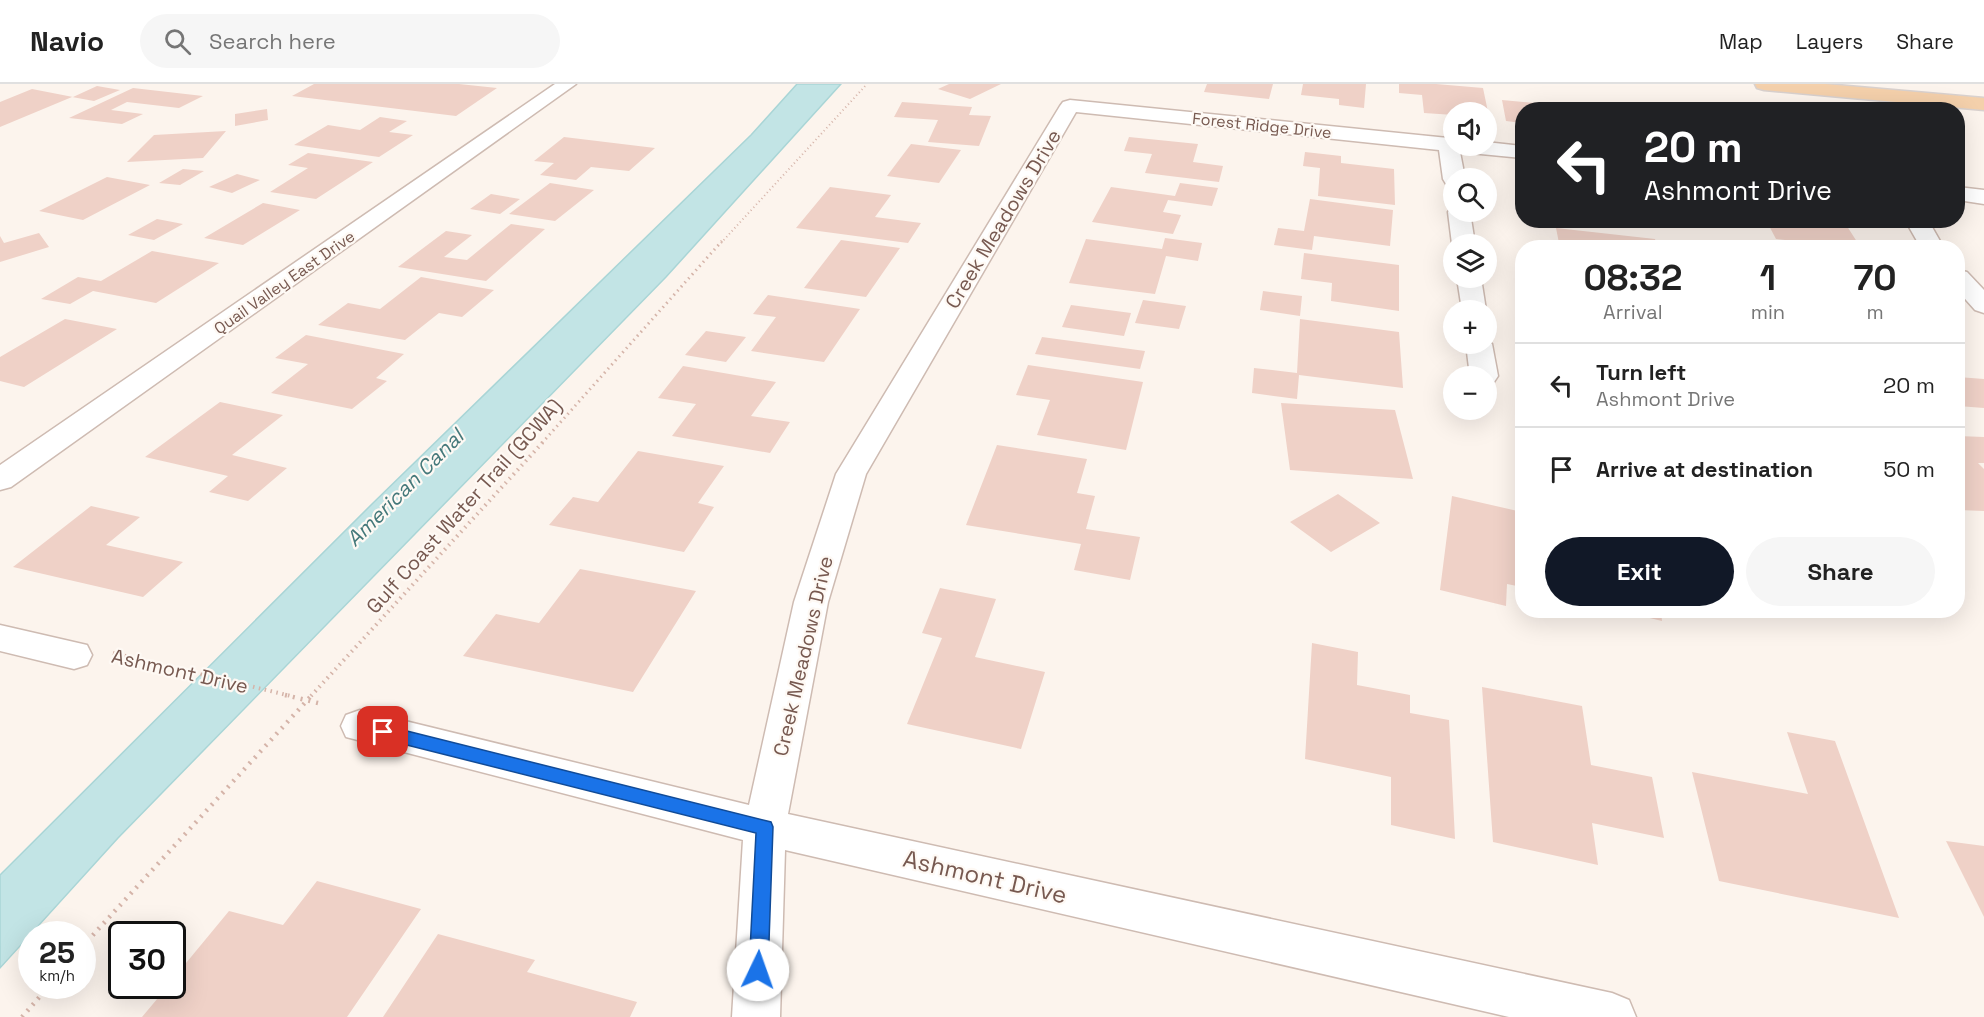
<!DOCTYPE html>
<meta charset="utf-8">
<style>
:root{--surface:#fff;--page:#f6f6f6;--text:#222;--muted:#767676;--line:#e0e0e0;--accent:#111827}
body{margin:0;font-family:"Space Grotesk",sans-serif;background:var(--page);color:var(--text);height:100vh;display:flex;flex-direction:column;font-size:22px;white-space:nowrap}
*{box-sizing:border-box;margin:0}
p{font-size:20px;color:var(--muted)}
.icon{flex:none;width:33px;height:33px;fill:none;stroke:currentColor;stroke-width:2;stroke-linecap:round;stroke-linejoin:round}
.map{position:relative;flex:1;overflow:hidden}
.panel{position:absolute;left:1515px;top:156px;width:450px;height:378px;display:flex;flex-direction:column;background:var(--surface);border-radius:24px;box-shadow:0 6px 24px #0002}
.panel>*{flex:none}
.banner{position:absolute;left:1515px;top:18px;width:450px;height:126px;border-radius:24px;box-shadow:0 6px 24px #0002;background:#202124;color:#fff;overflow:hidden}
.buttons{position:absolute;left:1443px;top:18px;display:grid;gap:12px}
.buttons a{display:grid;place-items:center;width:54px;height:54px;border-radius:50%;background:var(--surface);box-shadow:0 6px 24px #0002;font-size:30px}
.speed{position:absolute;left:18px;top:837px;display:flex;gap:12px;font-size:30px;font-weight:700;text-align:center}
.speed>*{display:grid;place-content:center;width:78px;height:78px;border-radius:50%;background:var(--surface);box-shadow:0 6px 24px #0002;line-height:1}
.speed small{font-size:15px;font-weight:400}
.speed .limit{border:3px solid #111;border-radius:9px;background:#fff;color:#111}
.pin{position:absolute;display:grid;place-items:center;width:51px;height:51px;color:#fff;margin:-26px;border-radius:12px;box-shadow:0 3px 9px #0006}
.me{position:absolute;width:66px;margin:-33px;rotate:3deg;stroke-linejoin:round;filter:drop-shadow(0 0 4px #0008)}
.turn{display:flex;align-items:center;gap:21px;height:126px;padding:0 30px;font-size:27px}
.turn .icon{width:78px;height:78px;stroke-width:2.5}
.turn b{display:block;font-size:42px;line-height:51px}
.eta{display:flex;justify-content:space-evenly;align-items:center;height:102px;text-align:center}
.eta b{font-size:36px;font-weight:700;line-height:42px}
.button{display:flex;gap:12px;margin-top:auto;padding:12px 30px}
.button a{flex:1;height:69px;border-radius:36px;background:var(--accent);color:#fff;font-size:24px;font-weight:700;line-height:69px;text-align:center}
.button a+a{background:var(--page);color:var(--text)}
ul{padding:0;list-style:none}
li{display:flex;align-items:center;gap:18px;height:84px;padding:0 30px;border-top:2px solid var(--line)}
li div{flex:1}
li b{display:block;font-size:22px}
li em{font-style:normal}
header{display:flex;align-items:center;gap:36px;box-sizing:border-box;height:84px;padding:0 30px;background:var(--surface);border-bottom:2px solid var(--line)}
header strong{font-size:28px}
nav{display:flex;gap:33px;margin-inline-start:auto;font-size:21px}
.search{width:420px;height:54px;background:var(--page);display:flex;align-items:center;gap:15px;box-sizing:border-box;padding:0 21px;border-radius:33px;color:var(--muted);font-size:22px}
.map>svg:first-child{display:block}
</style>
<header>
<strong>Navio</strong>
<div class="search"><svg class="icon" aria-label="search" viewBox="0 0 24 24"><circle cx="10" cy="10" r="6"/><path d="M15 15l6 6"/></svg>Search here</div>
<nav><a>Map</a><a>Layers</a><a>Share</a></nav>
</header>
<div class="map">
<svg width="1984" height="933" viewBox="0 0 1984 933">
<rect width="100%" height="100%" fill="#fcf4ed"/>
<path fill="#c2e4e5" stroke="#a9d5d6" stroke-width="1.5" d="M797 0H841L666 193 118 754 0 884V791L372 420 751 51Z"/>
<path fill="#efd1c7" d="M314 0H459L497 4 456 32 292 12Z
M949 0H1001L970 15 938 5Z
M1207 0H1273L1269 15 1204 8Z
M1303 0H1366L1364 24 1339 21V15L1301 11Z
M1399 0H1436L1483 4 1488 28H1454V31L1424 29 1422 11 1399 9Z
M97 2 120 6 94 17 72 13 0 43V18L32 5 73 13Z
M133 4 203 12 179 24 127 18 111 26 143 30 122 40 69 34Z
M1502 16 1568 22 1569 26H1522V39L1506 37Z
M902 18 972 23 969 31 991 32 979 62 928 58 938 36 894 33Z
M267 25 268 36 235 42V30Z
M380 33 407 37 389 48 413 51 379 73 294 61 328 41 360 46Z
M226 47 203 74 127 78 154 51Z
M564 53 655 64 629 87 591 83 576 96 540 91 554 79 534 77Z
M1129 53 1198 60 1193 78 1223 82 1219 98 1145 89 1152 70 1124 67Z
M911 60 961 66 939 99 887 92Z
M1305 68 1341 72V79L1394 85 1395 121 1318 112 1320 84 1303 82Z
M308 69 373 78 316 115 270 108 308 84 288 81Z
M183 85 204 87 180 101 159 99Z
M237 90 260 96 232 109 209 103Z
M107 93 150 101 83 136 39 127Z
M550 99 594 106 555 137 509 130Z
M1180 99 1218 104 1212 122 1168 116 1163 128 1181 131 1173 150 1092 138 1111 103 1175 112Z
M830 103 891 111 875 133 921 139 908 159 796 144Z
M491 110 520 115 500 130 470 125Z
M1310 115 1393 126 1390 162 1314 152 1312 166 1274 161 1278 144 1304 147Z
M263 119 300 126 243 161 204 154Z
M157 135 183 140 154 156 128 151Z
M1766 136H1843L1861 164 1776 155Z
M511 140 545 145 486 197 398 183 446 147 472 151 444 173 467 176Z
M1556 144 1655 155 1658 164H1560Z
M39 149 49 163 0 178V152L4 159Z
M1165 154 1202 159 1198 177 1166 172 1155 210 1069 199 1086 155 1162 165Z
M841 156 900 164 866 213 804 204Z
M152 167 219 179 156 219 93 207 70 220 41 215 78 193 101 197Z
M1304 169 1399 181V227L1331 217 1332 199 1301 195Z
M421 193 494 206 462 233 439 229 405 256 318 241 348 219 380 225Z
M1263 207 1302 212 1300 232 1260 226Z
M768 211 860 225 824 278 751 267 776 233 753 230Z
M1143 216 1186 222 1179 245 1135 239Z
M1071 221 1131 229 1124 252 1062 243Z
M65 235 117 245 24 303 0 297V273Z
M1300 235 1399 248 1403 304 1299 291 1297 315 1252 309 1254 284 1297 289Z
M706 247 746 253 726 278 685 271Z
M306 251 404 270 376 294 387 297 352 325 271 309 308 280 275 274Z
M1042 253 1145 267 1140 285 1035 270Z
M1028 281 1143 298 1126 366 1037 351 1050 316 1016 311Z
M683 282 776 298 751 332 790 338 770 369 672 352 696 320 658 314Z
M1958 293 1984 295V324L1958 322Z
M220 318 283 331 232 371 287 384 248 417 209 408 228 392 145 373Z
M1281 319 1395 326 1413 395 1290 386Z
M1958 352 1984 353V379H1978L1984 385V427L1958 426Z
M997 361 1087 375 1077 409 1095 412 1086 445 1140 453 1130 496 1074 486 1081 460 966 441Z
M638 367 724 382 698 419 714 423 684 468 549 441 573 413 598 418Z
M1338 410 1380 439 1331 468 1290 438Z
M1452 412 1522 428V503L1507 500 1506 522 1440 506Z
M91 422 140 433 106 461 183 478 143 513 13 483Z
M580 485 696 507 633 608 463 572 496 530 539 539Z
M940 504 996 515 975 573 1045 588 1021 665 907 640 942 554 922 549Z
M1621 526H1661L1662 537 1621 527Z
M1312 559 1358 568 1357 601 1410 611V629L1449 636 1455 755 1391 741V693L1305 675Z
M1482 603 1582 622 1591 681 1652 693 1664 754 1592 739 1598 781 1493 758Z
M1787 648 1835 657 1899 834 1719 797 1692 688 1808 710Z
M1946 757 1984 762V833Z
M317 797 421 825 347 933H142L168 902H172V896L229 827 283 841Z
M438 850 535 876 527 888 637 918 630 933H383Z"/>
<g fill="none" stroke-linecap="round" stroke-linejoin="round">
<g stroke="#cebbb2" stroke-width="3">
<path id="minor" d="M555 0H576L11 403 0 406V381Z
M1070 16 1448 54 1454 55V62H1486V58L1522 62V74L1460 68 1465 94H1454V101L1446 100 1443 95 1439 66 1076 28 866 390 828 518 788 730 1612 909 1629 916 1636 933H1509L785 766 780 933H732L743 756 346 653 341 642 346 631 360 626 749 721 794 518 836 390 1060 22 1063 18Z
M1958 103 1984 106V120L1958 116Z
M1451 123H1454V128H1470L1475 160H1452L1448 128Z
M1905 136H1928L1944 164H1921Z
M1958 186 1967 188 1984 206V229L1975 226 1958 207Z
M1457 194H1481L1486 226H1462Z
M1486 254 1492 260 1498 292 1494 298 1486 300V292H1470L1466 260H1486Z
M0 541 87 561 92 571 87 581 74 585 0 567Z"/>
</g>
<g stroke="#d9d1ce" stroke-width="3">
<path id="major" d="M1755 0H1825L1984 14V26L1764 6 1757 4Z"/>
</g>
<path stroke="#d5b4a9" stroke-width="2" stroke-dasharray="1 3" stroke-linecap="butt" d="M721 159 867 0"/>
<path stroke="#d5b4a9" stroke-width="3" stroke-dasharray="1.5 4" stroke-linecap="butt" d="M542 359 722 157"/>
<path stroke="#d5b4a9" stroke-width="4" stroke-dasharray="1.5 4.5" stroke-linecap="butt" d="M113 569 291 612
M311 612 544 357"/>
<path stroke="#d5b4a9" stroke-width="4.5" stroke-dasharray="2 6" stroke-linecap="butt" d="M285 611 322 620
M82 863 312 611
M22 933 49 902"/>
<use href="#minor" fill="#fff" fill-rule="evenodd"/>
<use href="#major" fill="#f4d0ab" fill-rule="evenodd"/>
</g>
<path fill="#1a73e8" stroke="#114b97" stroke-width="1.5" d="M383 641 771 738 773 743 768 886 765 892 758 895 752 892 749 886 756 749 383 655 377 653 375 648 377 643Z"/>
<g text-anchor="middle" stroke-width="4.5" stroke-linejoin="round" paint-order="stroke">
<g font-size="16" fill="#775950" stroke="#fef9f4">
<text transform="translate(1262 41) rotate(6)" y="6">Forest Ridge Drive</text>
<text transform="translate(284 198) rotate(-35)" y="6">Quail Valley East Drive</text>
</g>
<g font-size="20" fill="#775950" stroke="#fef9f4">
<text transform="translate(1003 135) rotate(-59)" y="7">Creek Meadows Drive</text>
<text transform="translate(464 422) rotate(-48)" y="7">Gulf Coast Water Trail (GCWA)</text>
<text transform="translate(803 572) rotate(-77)" y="7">Creek Meadows Drive</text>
<text transform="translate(180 587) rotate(13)" y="7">Ashmont Drive</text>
</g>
<g font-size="21" font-style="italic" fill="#44787a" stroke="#fef9f4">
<text transform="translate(405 404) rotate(-45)" y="7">American Canal</text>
</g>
<g font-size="24" fill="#775950" stroke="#fef9f4">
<text transform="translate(985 793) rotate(13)" y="8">Ashmont Drive</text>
</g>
</g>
</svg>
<div class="buttons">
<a><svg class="icon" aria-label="sound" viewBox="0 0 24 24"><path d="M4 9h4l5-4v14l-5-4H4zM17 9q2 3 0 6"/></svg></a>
<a><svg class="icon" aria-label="search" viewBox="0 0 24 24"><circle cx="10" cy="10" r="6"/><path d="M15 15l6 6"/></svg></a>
<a><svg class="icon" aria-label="layers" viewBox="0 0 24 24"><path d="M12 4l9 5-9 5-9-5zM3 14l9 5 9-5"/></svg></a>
<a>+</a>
<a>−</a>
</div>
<div class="speed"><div>25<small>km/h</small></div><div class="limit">30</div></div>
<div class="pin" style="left:383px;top:648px;background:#d93025"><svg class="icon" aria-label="arrive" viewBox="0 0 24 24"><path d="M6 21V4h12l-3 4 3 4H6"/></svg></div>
<svg class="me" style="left:758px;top:886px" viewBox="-20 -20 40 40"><circle r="19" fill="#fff"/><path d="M0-13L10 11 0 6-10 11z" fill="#1a73e8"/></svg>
<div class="banner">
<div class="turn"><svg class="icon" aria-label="left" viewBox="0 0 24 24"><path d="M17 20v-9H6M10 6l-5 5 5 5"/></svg><div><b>20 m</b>Ashmont Drive</div></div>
</div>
<section class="panel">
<div class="eta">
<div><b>08:32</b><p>Arrival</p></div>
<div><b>1</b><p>min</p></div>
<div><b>70</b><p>m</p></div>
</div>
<ul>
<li><svg class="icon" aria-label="left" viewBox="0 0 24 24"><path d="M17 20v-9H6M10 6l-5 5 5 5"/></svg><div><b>Turn left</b><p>Ashmont Drive</p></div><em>20 m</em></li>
<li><svg class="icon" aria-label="arrive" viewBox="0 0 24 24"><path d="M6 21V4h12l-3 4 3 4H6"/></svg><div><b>Arrive at destination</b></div><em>50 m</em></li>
</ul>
<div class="button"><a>Exit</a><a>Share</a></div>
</section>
</div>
